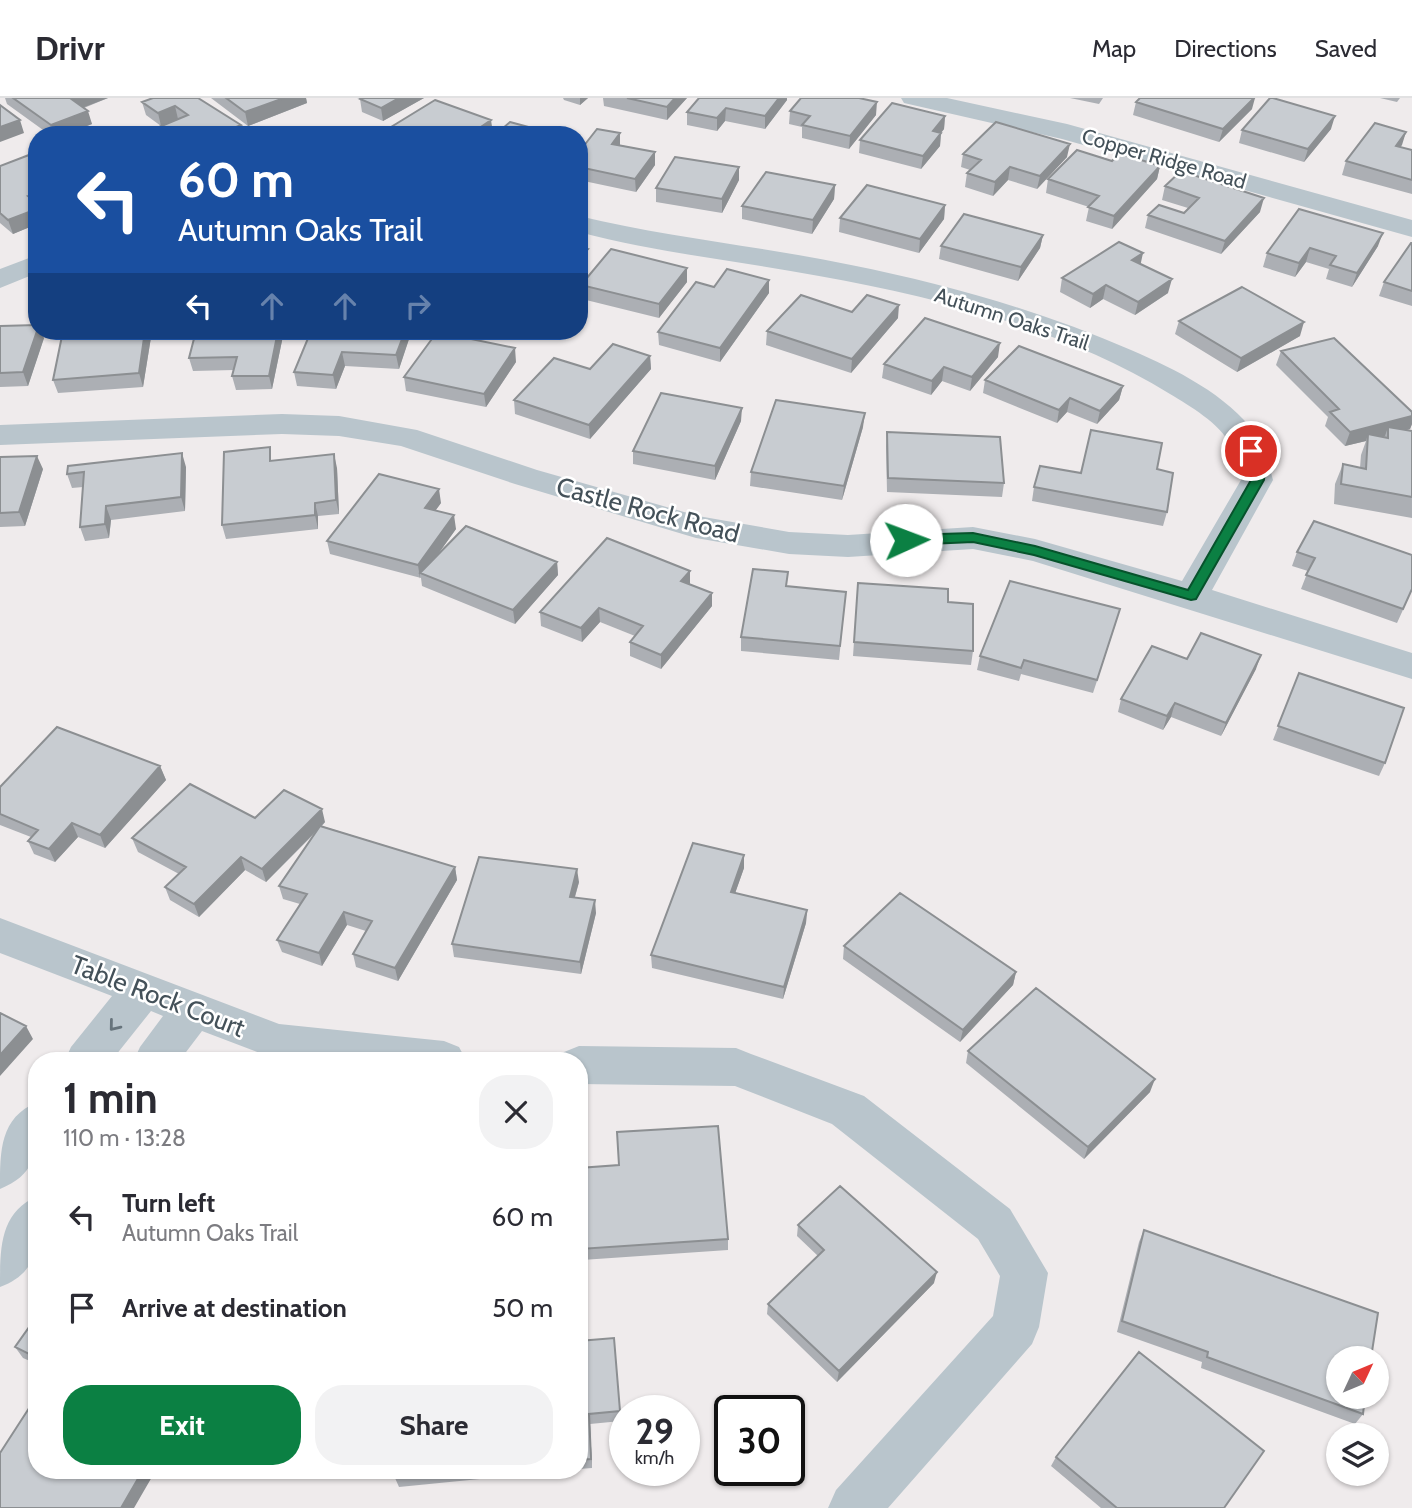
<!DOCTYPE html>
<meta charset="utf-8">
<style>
:root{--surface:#fff;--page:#f2f2f3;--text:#2b2b33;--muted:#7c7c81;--line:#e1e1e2;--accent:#0b8043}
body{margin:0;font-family:Cabin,sans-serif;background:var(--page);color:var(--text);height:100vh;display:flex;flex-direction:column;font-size:26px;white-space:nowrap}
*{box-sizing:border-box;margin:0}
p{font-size:23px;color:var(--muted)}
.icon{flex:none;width:38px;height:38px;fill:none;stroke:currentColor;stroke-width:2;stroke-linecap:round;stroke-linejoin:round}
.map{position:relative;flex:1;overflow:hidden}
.drawer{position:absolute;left:28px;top:954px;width:560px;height:427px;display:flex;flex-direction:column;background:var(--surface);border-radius:28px;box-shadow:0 2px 5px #0004}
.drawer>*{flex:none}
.hud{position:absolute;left:28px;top:28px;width:560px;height:214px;border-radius:28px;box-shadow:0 2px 5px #0004;background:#1a4fa0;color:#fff;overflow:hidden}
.needle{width:46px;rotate:46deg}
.tools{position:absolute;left:1326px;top:1248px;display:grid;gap:14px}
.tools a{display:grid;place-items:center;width:63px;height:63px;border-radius:50%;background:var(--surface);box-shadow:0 2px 5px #0004;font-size:35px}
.speed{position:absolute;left:609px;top:1297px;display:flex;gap:14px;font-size:35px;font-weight:700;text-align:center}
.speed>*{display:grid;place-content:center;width:91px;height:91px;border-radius:50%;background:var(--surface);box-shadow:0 2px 5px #0004;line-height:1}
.speed small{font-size:18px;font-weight:400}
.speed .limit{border:4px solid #111;border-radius:10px;background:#fff;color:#111}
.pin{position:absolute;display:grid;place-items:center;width:60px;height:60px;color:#fff;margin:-30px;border:4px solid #fff;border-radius:50%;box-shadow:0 2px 7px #0007}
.me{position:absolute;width:77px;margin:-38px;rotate:88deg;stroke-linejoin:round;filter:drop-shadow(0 0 5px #0008)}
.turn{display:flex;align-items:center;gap:24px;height:147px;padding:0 35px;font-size:32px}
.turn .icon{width:91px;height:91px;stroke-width:2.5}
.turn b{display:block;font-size:49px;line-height:60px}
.lanes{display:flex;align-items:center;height:66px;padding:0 35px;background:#0003;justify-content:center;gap:35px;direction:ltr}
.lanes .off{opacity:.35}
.round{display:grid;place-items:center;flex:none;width:74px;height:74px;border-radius:28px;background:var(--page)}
.summary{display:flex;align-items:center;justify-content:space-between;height:119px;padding:0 35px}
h1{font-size:42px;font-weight:800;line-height:52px}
.primary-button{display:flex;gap:14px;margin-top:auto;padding:14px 35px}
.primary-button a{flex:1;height:80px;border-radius:28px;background:var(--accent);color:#fff;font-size:28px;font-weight:800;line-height:80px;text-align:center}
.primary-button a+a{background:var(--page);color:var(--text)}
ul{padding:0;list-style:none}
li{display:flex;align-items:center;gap:21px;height:91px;padding:0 35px}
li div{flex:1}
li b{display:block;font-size:26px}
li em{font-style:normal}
header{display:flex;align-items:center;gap:42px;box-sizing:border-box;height:98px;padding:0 35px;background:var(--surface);border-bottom:2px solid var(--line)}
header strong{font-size:33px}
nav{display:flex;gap:38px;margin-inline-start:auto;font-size:24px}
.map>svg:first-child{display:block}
</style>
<header>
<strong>Drivr</strong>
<nav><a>Map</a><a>Directions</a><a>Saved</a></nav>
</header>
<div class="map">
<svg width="1412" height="1410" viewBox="0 0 1412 1410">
<rect width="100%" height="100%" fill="#efebec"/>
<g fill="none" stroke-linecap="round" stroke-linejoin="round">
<path fill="#b9c5cc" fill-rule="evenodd" d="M901 0H947L1067 26 1412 122V139L1062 41 904 5Z
M579 118C669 140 761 148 851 167 946 186 1042 213 1131 252 1177 272 1226 296 1257 337 1266 349 1269 368 1273 382L1212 492 1412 555V581L1033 463 973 451 848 459 789 456 696 440 515 386 401 348 339 338 282 336 0 347V327L282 316 339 318 417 332 537 372 698 418 789 434 848 437 973 429 1035 441 1182 483 1241 382C1238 371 1236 356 1230 346 1219 325 1190 308 1170 296 1066 232 938 199 819 178 739 163 658 155 579 134Z
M37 157V175L0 190V171Z
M0 820 279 926 444 943 459 949 466 962H278L202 933 180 962H134L140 949 163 918 151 913 112 962H65L71 949 112 898 0 855Z
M579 948 736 950 751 956 864 998 1010 1111 1048 1175 1039 1229 1032 1246 888 1410H828L836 1392 993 1218 1000 1178 978 1141 832 1026 735 988 579 986V962H559L564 954Z
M37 1004C37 1043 43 1074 0 1091 0 1052 0 1020 37 1004Z
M37 1098C37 1138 45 1172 0 1189 0 1149 0 1115 37 1098Z"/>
</g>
<path fill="#acafb4" d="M5 0H108L84 10 92 26 64 37H50L7 6Z
M153 0 241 27 243 37H148L147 34 161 28 146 17 142 4Z
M211 0H306L307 5 248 28Z
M357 0H424L383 23 362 14 360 1Z
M563 0H588L580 7 564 2Z
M603 0H687L667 22 604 8Z
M699 0H787V2L765 31 725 23 717 33 687 27V14Z
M1070 0H1103L1099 6Z
M1380 0H1400L1397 4Z
M1136 4 1252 11 1219 44 1133 17Z
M790 13 876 17 849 51 802 40V29L789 26Z
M945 18 944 31 941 35 940 48 921 71 859 55 860 42Z
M391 29 493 35 490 37H392Z
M1331 31 1304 64 1239 45 1242 32Z
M1406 34 1400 49 1412 52V96L1342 77 1346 63Z
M620 35V47L655 54V67L636 94 579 82V54Z
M963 56 1067 59 1037 91 1008 82 993 98 965 89 967 75 970 72 961 69Z
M37 63V126L13 136 0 125V68Z
M1112 63 1160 68 1157 81 1112 131 1086 123 1089 109 1046 95 1048 81Z
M739 82 722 115 656 104V90Z
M835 87 834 101 812 136 742 121V108Z
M1165 88 1260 114 1221 156 1145 130 1148 117 1184 115 1188 110 1162 102Z
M945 107 944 121 919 155 839 134 840 120Z
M1299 111 1378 148 1352 189 1326 181 1329 171 1306 164 1295 179 1263 169 1267 155Z
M1043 137 1040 150 1018 183 939 161 941 148Z
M1412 145V208L1379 198 1384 184Z
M1140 166 1168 195 1135 217 1103 201 1090 210 1060 194 1062 180Z
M769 182V195L720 264 659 247 658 234 714 189Z
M687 184 659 220 582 201 581 187Z
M852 214 898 220 851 275 766 247 767 233Z
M1179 223 1300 238 1237 274 1175 236Z
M0 228 44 240 28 288 0 289Z
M63 233H152L143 289 58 295 53 282Z
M196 233H284L272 291 236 292 232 278 234 272 193 273 189 260Z
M311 233 410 238 399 271 345 268 336 291 297 288 294 274Z
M1281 253 1412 314V326L1410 331 1406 332 1412 333V420L1334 406 1335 386 1343 366 1360 370 1361 357 1366 343 1345 348 1325 328 1328 319 1276 267Z
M650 258 651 271 590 341 515 316 514 302 590 271Z
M998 259 970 293 942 283 931 297 882 280 884 266Z
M516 264 486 309 406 293 404 279Z
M985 282 1123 288 1119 302 1097 326 1067 314 1057 325 983 295Z
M741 323 715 382 633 366V353Z
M863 329 842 402 750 388 751 374Z
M887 334 1004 385 1002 399 887 394 886 348Z
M0 359 43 371 25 428 0 429Z
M274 362 337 370 339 416 318 418V431L226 441 222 427Z
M68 368 186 369 185 413 111 422 109 440 85 443 80 429 83 389 72 390 67 376Z
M1157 371 1167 414 1163 428 1032 403 1034 389 1081 375Z
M441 405 435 413 456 431 437 457 557 464 558 477 515 526 422 488 421 480 330 456 327 443Z
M1297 454 1412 492 1397 525 1301 491 1308 473 1292 468Z
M690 473V486L712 508 661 571 630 558V544L635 538 600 524 582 544 541 528 540 514Z
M858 485 948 504 973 553 971 567 853 558Z
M787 489 846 494 839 562 741 553V539Z
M1116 525 1093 595 1021 576 1019 583 977 572 980 558Z
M1187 561 1256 571 1221 638 1171 619 1163 632 1118 614 1121 601Z
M1299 575 1385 665 1379 678 1273 642Z
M160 668 166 682 105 750 78 739 55 764 34 756 28 743 31 739 0 727V689Z
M255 720 325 724 322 728 455 769 457 782 398 883 356 869 353 856 366 833 347 827 322 868 282 854 277 842 300 806 283 801 279 788 314 736 266 784 245 772 199 819 170 802 165 789 179 776 138 754 132 740Z
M744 757V770L735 795 807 812 806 825 783 901 652 870 651 857Z
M579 784 575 799 596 815 581 876 454 859 452 846Z
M844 848 1016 874 1013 887 960 944 843 861Z
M968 953 1150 994 1084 1061 966 965Z
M798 1127 934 1185 837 1284 767 1216 768 1206 818 1158 797 1138Z
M1144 1132 1363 1316 1355 1326 1201 1270 1202 1264 1117 1234 1139 1144Z
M728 1141V1152L582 1162 580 1151Z
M37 1218V1266L23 1260 15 1249Z
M614 1240 621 1323 590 1326 592 1370 579 1371V1243Z
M1056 1359 1224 1410H1101L1051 1368Z
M395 1372H572L399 1389 395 1380Z"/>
<path fill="#8c8f92" d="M70 0H108L74 13Z
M284 0H306L307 5 248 28 245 14Z
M399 0H424L383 23 381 10Z
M580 0H588L580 7Z
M675 0H687L667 22V9Z
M779 0H787V2L765 31V18Z
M1254 0H1255L1252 11 1219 44 1223 31Z
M877 4 876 17 849 51 850 38Z
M175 8 178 21 161 28 158 15Z
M726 10 725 23 717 33V20Z
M88 13 92 26 64 37H54L51 27Z
M945 18 944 31 932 46 933 33Z
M1335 18 1331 31 1304 64 1308 51Z
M20 22 24 35 0 44V29Z
M491 22 493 35 490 37H469Z
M241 27 243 37H218Z
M1406 34 1402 47 1392 61 1396 48Z
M620 35V48L612 46Z
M941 35 940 48 921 71 923 58Z
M1070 46 1067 59 1037 91 1040 78Z
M655 54V67L636 94 635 81Z
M1160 68 1157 81 1112 131 1114 118Z
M739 69V82L722 115V101Z
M1010 69 1008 82 993 98 995 84Z
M835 87 834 101 812 136 813 122Z
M37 95V110L28 98Z
M1264 100 1260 114 1221 156 1225 143Z
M945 107 944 121 919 155 920 141Z
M37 111V126L13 136 8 122Z
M1383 135 1378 148 1352 189 1357 175Z
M1043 137 1040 150 1018 183 1021 169Z
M1310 150 1306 164 1295 179 1299 165Z
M588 151V165L579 175V160Z
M1143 155 1140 169 1132 162Z
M687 170V184L659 220V206Z
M1172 181 1168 195 1135 217 1138 204Z
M769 182V195L720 264V250Z
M1106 187 1103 201 1090 210 1093 196Z
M899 207 898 220 851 275 852 261Z
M1304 224 1300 238 1237 274 1241 260Z
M37 233H41L44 240 28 288 23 274Z
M145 233H152L143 289 139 275Z
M278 233H284L272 291 269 278Z
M405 233H409L410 238 399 271 396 257Z
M1000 245 998 259 970 293 972 279Z
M515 250 516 264 486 309 484 296Z
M342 254 345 268 336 291 333 277Z
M650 258 651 271 590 341 589 327Z
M944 269 942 283 931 297 932 283Z
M1123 288 1119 302 1097 326 1100 313Z
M1070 300 1067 314 1057 325 1059 312Z
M742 310 741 323 715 382V368Z
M865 315 863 329 842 402 844 388Z
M1412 318V326L1410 331 1388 337V329L1385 338 1368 342V336L1366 343 1345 348 1350 334Z
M182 355 186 369 185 413 181 399Z
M334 356 337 370 339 416 336 402Z
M37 358 43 371 25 428 19 414Z
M439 391 441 405 427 424 425 410Z
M315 405 318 418V431L315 417Z
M106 408 111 422 109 440 105 426Z
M454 417 456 431 424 476 420 475V481L418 467Z
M557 464 558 477 515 526 513 512Z
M690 473V486L681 483Z
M712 495V508L661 571V557Z
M599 510 600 524 582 544 581 530Z
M1261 557 1256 571 1221 638 1226 625Z
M1175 605 1171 619 1163 632 1167 618Z
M160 668 166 682 105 750 100 737Z
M322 711 325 724 266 784 262 771Z
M72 725 78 739 55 764 49 751Z
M744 757V770L731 807V794Z
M241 759 245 772 199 819 194 806Z
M455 769 457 782 398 883 395 870Z
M577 771 579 784 571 812 570 799Z
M595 802 596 815 581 876 580 864Z
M807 812 806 825 783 901 784 889Z
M344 814 347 827 322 868 319 855Z
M1016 874 1013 887 960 944 963 932Z
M26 928 33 941 0 978V957Z
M1155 981 1150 994 1084 1061 1088 1049Z
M937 1174 934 1185 837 1284 839 1273Z
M589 1316 590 1326 592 1370 591 1361Z
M143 1372H156L134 1410H121Z"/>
<path fill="#c8ccd1" stroke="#8c8f92" stroke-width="2" d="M13 0H71H70L88 13 51 27Z
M153 0H198L241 27 218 37H152L147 34 188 17 175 8 158 15 142 4Z
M226 0H284L245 14Z
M361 0H399L381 10 360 1Z
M627 0H675L667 9Z
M699 0H779L765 18 726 10 717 20 687 14Z
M801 0H859L877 4 850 38 802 27 810 18 790 13Z
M1140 0H1254L1223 31 1136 4Z
M1270 0H1273L1335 18 1308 51 1242 32Z
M435 2 491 22 469 37H411L391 29Z
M892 5 945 18 933 33 941 35 923 58 860 42Z
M0 7 20 22 0 29Z
M510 24 558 37H495Z
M996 24 1070 46 1040 78 1010 69 995 84 967 75 981 62 963 56Z
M1375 25 1406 34 1396 48 1412 52V82L1346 63Z
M115 30 124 37H99Z
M597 31 620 35 612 46 655 54 635 81 579 69V54Z
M1077 52 1112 63 1119 55 1160 68 1114 118 1088 109 1099 98 1048 81Z
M29 57 37 63V95L28 98 37 105V111L8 122 0 115V68Z
M675 59 739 69 722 101 656 90Z
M1181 73 1264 100 1225 143 1148 117 1159 107 1184 115 1199 100 1165 88Z
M766 74 835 87 813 122 742 108Z
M867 87 945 107 920 141 840 120Z
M1299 111 1383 135 1357 175 1330 167 1336 158 1310 150 1299 165 1267 155Z
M964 116 1043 137 1021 169 941 148Z
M1119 144 1143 155 1132 162 1172 181 1138 204 1106 187 1093 196 1062 180Z
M1411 145H1412V193L1384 184Z
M579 149 588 151 579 160Z
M611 151 687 170 659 206 581 187Z
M727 171 769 182 720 250 658 234 696 184 714 189Z
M1242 189 1304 224 1241 260 1179 223Z
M801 197 852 214 867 197 899 207 852 261 767 233Z
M925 220 1000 245 972 279 944 269 932 283 884 266Z
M37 227V233L23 274 0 275V228Z
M63 233H145L139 275 53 282Z
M196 233H278L269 278H232L237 259 189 260Z
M311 233H405L396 257 342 254 333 277 294 274Z
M437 234 515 250 484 296 404 279Z
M1334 240 1412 314V318L1350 334 1330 314 1339 311 1281 253Z
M613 246 650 258 589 327 514 302 554 260 590 271Z
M1019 248 1123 288 1100 313 1070 300 1059 312 985 282Z
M661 295 742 310 715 368 633 353Z
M776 302 865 315 844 388 751 374Z
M1388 329 1412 333V399L1341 386 1343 366 1366 371 1368 336 1388 340Z
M1091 332 1162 345 1157 371 1173 375 1167 414 1034 389 1040 368 1081 375Z
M887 334 1000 339 1004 385 888 380Z
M270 349V363L334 356 336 402 315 405V417L222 427 224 354Z
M182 355 181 399 106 408 105 426 80 429 84 374 67 376 68 368Z
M37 358 19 414 0 415V359Z
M379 376 439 391 425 410 454 417 418 467 327 443Z
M1314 423 1412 457V491L1403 511 1306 477 1315 460 1297 454Z
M466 428 557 464 513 512 420 475Z
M607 440 690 473 681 483 712 495 661 557 630 544 643 528 599 510 581 530 540 514Z
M753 471 788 474 786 488 846 494 840 548 741 539Z
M1010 483 1120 511 1097 582 1024 562 1021 570 980 558Z
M858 485 948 491V504L973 506V553L854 544Z
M1201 535 1261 557 1226 625 1175 605 1167 618 1121 601 1152 548 1187 561Z
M1299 575 1404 610 1385 665 1278 628Z
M57 629 160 668 100 737 72 725 49 751 28 743 38 732 0 716V689Z
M190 686 255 720 284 692 322 711 262 771 241 759 194 806 165 789 186 769 132 740Z
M320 728 455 769 395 870 353 856 372 823 344 814 319 855 277 842 307 796 279 788Z
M693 745 744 757 731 794 807 812 784 889 651 857Z
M479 759 577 771 570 799 595 802 580 864 452 846Z
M900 795 1016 874 963 932 844 848Z
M1036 890 1155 981 1088 1049 968 953Z
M0 915 26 928 0 957Z
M718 1028 728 1141 580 1151 579 1070 619 1067 617 1034Z
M840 1088 937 1174 839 1273 768 1206 824 1152 798 1127Z
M1144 1132 1378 1215 1371 1260H1339V1298H1365L1363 1316 1207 1259 1208 1254 1122 1223Z
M37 1218V1260L15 1249Z
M614 1240 620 1313 589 1316 591 1361 579 1362V1243Z
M1139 1254 1264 1353 1224 1410H1117L1056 1359Z
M33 1304 37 1306V1372H143L121 1410H0V1355Z
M395 1372H474L395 1380Z"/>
<defs><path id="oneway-chevron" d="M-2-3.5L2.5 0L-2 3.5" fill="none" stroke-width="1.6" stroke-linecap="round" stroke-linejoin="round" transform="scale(1.75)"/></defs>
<use stroke="#67747c" href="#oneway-chevron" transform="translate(114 928) rotate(129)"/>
<path fill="#0b8043" stroke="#07532c" stroke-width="2" d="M1246 350 1257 353 1265 371 1264 382 1196 501 1191 502 1034 457 973 444 906 447 900 442 906 437 973 435 1035 448 1188 492 1251 382Z"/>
<g text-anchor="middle" stroke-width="5" stroke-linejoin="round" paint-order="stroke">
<g font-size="21" fill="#445159" stroke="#fff">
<text transform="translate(1164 61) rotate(16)" y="7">Copper Ridge Road</text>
<text transform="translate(1012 221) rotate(18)" y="7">Autumn Oaks Trail</text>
</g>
<g font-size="26" fill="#445159" stroke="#fff">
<text transform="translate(648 412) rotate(15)" y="9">Castle Rock Road</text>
<text transform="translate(158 898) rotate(21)" y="9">Table Rock Court</text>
</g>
</g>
</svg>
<div class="tools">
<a><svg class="needle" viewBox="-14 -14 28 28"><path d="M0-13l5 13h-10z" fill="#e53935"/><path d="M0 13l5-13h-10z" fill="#7c7c81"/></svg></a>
<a><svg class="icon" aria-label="layers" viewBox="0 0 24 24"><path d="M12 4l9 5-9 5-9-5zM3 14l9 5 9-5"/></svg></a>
</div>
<div class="speed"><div>29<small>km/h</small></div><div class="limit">30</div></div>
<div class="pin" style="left:1251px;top:353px;background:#d93025"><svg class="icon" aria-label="arrive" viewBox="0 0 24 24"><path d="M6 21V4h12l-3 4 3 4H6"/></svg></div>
<svg class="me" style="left:906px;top:442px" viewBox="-20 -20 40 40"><circle r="19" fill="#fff"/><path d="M0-13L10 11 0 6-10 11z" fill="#0b8043"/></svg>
<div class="hud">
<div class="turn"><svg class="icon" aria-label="left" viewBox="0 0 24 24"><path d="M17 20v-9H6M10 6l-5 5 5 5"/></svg><div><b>60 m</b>Autumn Oaks Trail</div></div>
<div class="lanes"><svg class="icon" aria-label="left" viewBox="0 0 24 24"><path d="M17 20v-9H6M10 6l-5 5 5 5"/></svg><svg class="icon off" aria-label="ahead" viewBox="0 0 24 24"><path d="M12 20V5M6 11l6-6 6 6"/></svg><svg class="icon off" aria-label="ahead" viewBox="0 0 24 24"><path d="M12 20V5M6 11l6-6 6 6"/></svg><svg class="icon off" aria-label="right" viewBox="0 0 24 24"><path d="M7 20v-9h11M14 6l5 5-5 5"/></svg></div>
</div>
<section class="drawer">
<div class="summary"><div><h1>1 min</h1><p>110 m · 13:28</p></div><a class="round"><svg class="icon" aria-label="close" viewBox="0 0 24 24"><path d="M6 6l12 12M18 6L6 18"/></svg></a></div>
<ul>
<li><svg class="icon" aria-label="left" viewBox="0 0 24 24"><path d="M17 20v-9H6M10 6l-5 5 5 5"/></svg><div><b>Turn left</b><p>Autumn Oaks Trail</p></div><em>60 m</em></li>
<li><svg class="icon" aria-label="arrive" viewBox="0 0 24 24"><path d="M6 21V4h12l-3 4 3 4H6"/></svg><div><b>Arrive at destination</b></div><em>50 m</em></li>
</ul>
<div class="primary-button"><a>Exit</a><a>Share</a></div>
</section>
</div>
